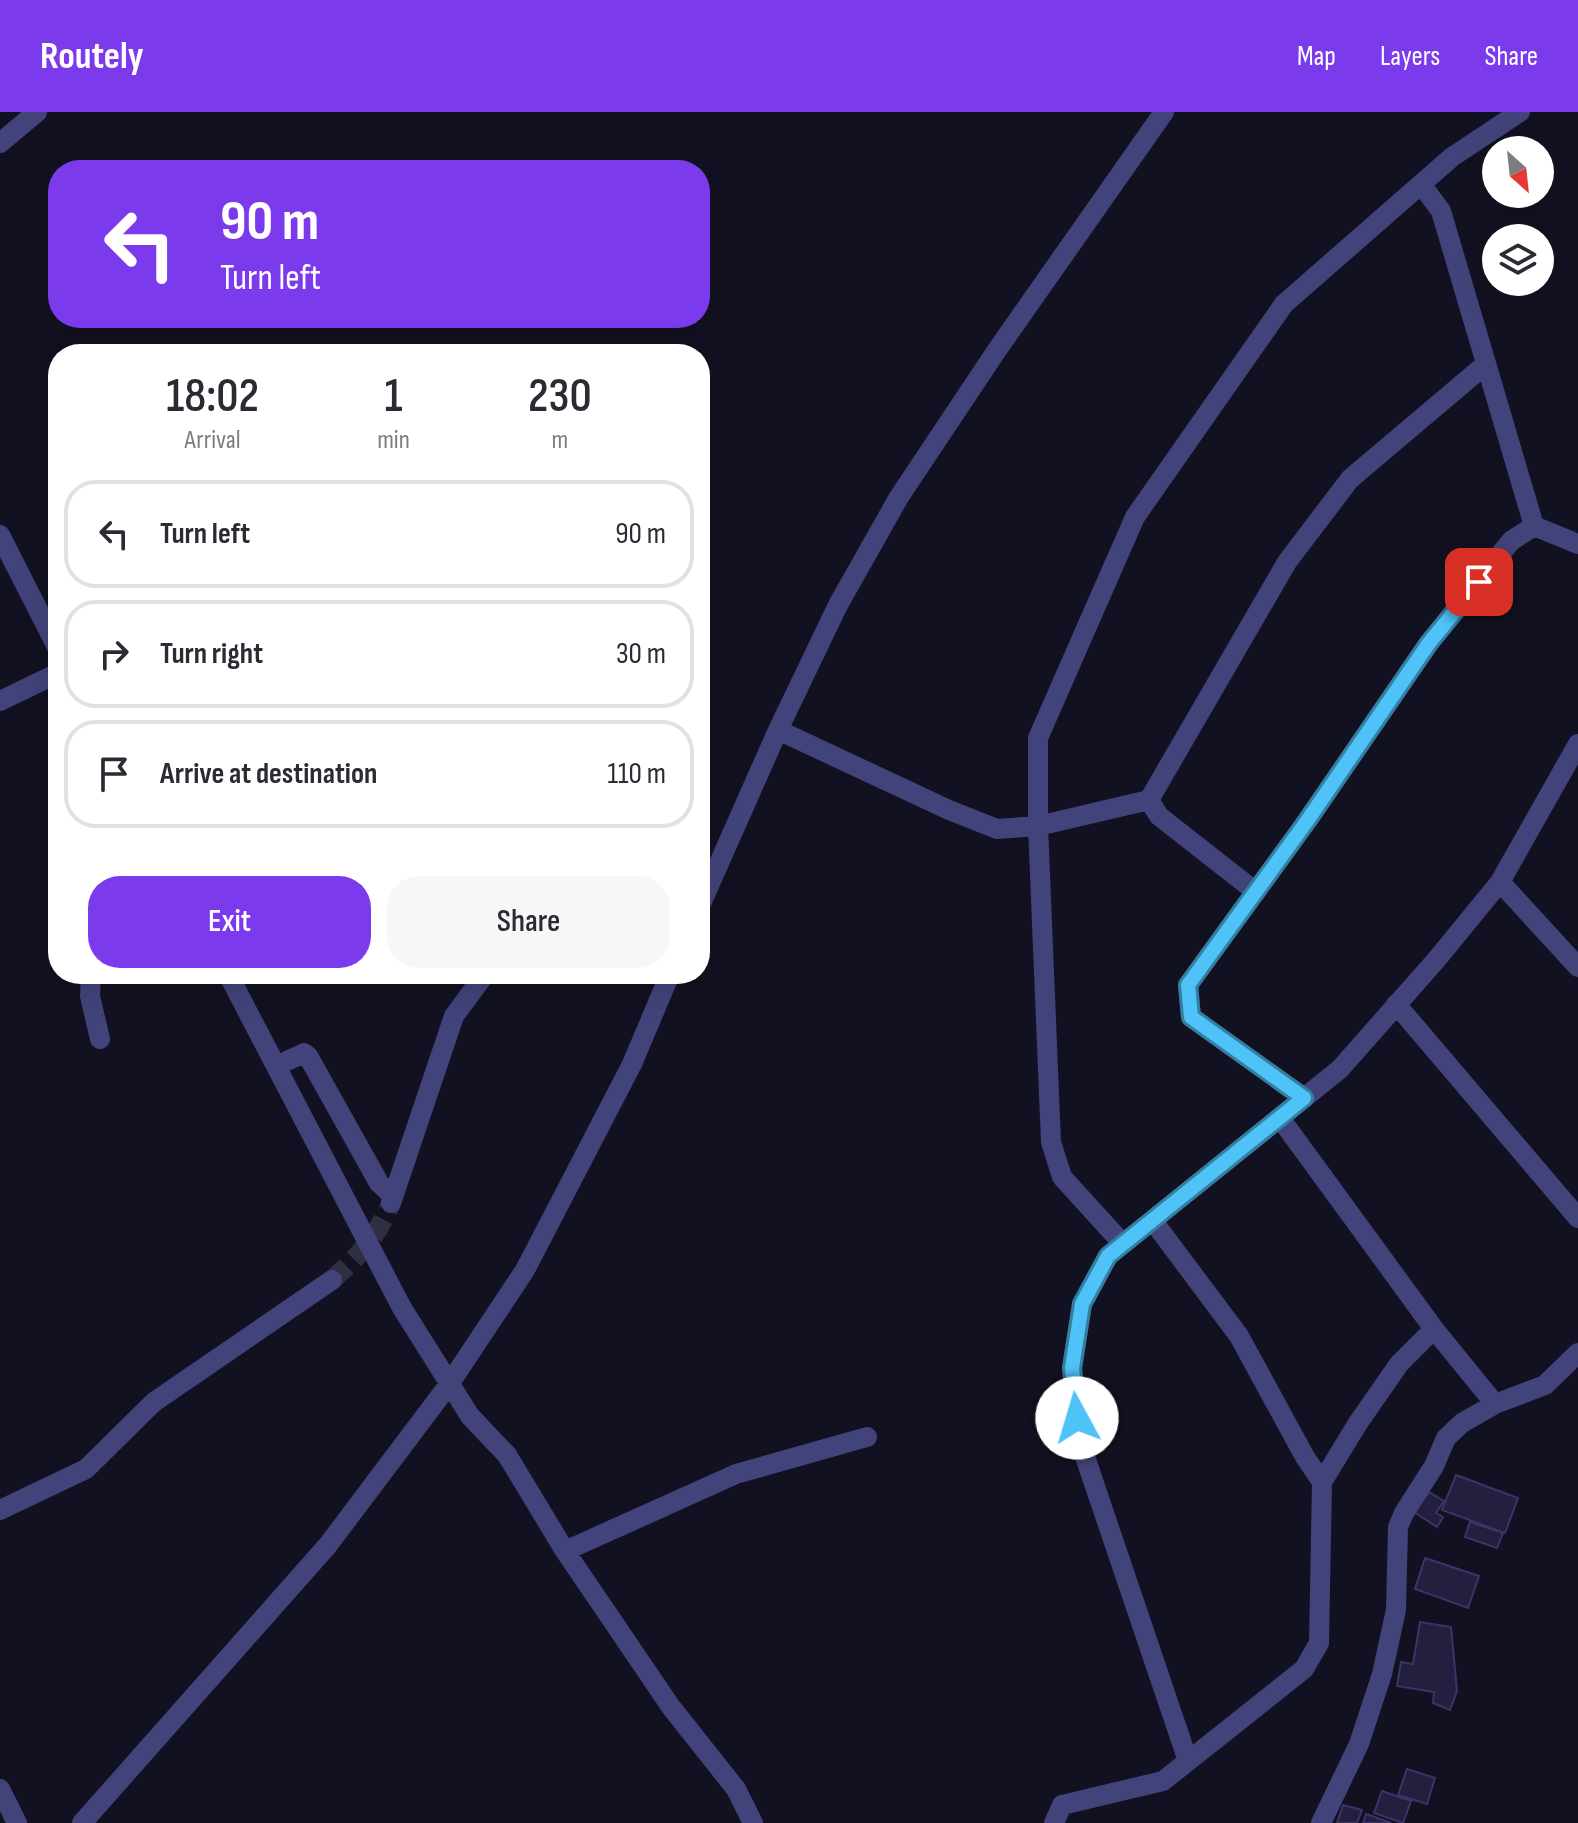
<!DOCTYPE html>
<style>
:root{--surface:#fff;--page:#f7f7f7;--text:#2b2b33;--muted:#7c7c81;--line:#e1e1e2;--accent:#7c3aed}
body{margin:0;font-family:"Sofia Sans Condensed",sans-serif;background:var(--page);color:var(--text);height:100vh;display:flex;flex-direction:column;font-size:30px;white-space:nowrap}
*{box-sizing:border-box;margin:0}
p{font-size:26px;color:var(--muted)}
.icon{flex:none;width:44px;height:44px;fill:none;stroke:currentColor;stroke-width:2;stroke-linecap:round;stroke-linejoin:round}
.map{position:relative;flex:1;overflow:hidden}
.drawer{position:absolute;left:48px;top:232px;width:662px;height:640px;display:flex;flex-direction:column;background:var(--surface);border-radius:32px;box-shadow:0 8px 32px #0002}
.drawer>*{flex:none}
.guide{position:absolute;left:48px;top:48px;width:662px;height:168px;border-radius:32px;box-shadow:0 8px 32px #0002;background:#7c3aed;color:#fff;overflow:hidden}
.needle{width:52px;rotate:153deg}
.buttons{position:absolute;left:1482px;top:24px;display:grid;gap:16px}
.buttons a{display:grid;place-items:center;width:72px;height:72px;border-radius:50%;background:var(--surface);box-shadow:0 8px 32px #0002;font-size:40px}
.pin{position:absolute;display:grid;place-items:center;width:68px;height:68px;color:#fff;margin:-34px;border-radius:16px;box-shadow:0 4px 12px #0006}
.me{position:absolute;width:88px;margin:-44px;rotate:354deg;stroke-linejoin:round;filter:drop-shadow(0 0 6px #0008)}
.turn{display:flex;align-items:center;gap:28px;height:168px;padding:0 40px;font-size:36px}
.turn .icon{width:104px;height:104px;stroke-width:2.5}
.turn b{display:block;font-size:56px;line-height:68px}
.eta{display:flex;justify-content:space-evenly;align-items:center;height:136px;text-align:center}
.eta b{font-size:48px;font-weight:600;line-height:56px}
.action{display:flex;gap:16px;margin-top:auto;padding:16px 40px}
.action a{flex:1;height:92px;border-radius:32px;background:var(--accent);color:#fff;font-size:32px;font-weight:600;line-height:92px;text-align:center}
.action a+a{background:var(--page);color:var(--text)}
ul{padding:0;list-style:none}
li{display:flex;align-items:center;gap:24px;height:108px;margin:0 16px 12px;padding:0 24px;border:4px solid var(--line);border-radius:32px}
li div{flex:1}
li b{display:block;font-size:30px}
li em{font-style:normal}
header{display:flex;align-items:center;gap:48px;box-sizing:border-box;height:112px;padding:0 40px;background:var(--accent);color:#fff}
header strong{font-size:38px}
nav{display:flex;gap:44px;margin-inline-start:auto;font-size:28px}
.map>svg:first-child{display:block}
</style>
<header>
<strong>Routely</strong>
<nav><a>Map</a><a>Layers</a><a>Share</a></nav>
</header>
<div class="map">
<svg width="1578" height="1711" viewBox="0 0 1578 1711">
<rect width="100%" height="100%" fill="#121121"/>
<path fill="#231f3f" stroke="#3b3468" stroke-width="2" d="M1456 1363 1518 1386 1505 1421 1442 1398Z
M1429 1380 1444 1389 1436 1401 1443 1405 1437 1415 1414 1400Z
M1470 1410 1503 1421 1497 1436 1465 1425Z
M1425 1446 1479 1464 1468 1496 1415 1477Z
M1420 1510 1451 1515 1457 1579 1450 1598 1433 1591 1434 1580 1397 1574 1401 1550 1413 1552Z
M1407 1657 1435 1666 1427 1692 1398 1683Z
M1382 1679 1411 1689 1403 1711 1374 1701Z
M1343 1693 1362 1698 1357 1711H1337Z
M1366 1702 1391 1711H1363Z"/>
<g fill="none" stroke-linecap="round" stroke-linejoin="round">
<path stroke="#302f42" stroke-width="20" stroke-dasharray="20 10" stroke-linecap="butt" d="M332 1168C360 1143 376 1126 391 1091"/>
<path stroke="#42437a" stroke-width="20" d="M0 31 37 0
M1421 72 1441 99 1534 414
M0 423 58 537
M0 589 58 561
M778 618 949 698 997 717 1038 714 1149 688
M1500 770 1578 855
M1256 780 1159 704 1149 688 1287 450 1350 367 1486 252
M700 794 778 618 838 493 899 385 997 238 1164 0
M91 862 90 884 100 927
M228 862 402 1196 470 1304 507 1343 565 1439 671 1595 736 1677 753 1711
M1396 892 1578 1106
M276 954 304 941 308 944 379 1071 393 1084
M1304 986 1191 905 1188 873 1307 709 1429 531 1511 429 1534 414 1578 432
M1280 1006 1434 1217 1495 1292 1545 1273 1578 1241
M391 1091 454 904 485 862
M1153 1109 1239 1224 1305 1345 1322 1370
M1123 1132 1062 1065 1051 1030 1038 714V626L1135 405 1284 192 1452 45 1520 0
M0 1398 86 1357 154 1290 332 1168
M565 1439 736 1362 867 1325
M1188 1649 1080 1330 1072 1256 1082 1192 1108 1144 1340 957 1437 847 1500 770 1578 632
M0 1677 17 1711
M82 1711 328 1433 450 1271 525 1158 632 952 670 862
M1054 1711 1062 1693 1163 1669 1304 1557 1319 1531 1322 1370 1358 1311 1399 1252 1434 1217
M1321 1711 1359 1632 1382 1562 1396 1498 1398 1415 1404 1401 1434 1354 1446 1326 1462 1311 1495 1292"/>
</g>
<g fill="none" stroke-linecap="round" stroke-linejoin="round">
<g stroke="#337fa1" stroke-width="20">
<path id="route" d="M1077 1306 1072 1256 1082 1192 1108 1144 1304 986 1191 905 1188 873 1307 709 1429 531 1479 470"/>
</g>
<use href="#route" stroke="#4fc3f7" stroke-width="14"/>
</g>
</svg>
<div class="buttons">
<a><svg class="needle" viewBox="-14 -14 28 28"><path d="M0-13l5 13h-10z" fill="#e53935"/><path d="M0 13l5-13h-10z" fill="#7c7c81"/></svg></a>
<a><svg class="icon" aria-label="layers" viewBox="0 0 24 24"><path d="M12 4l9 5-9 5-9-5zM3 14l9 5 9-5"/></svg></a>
</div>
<div class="pin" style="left:1479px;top:470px;background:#d93025"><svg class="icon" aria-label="arrive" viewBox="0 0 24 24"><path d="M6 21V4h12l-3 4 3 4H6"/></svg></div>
<svg class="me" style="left:1077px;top:1306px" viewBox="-20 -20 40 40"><circle r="19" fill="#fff"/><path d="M0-13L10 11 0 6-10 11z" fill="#4fc3f7"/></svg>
<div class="guide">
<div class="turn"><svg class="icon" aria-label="left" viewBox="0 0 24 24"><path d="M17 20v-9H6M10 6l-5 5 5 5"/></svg><div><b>90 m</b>Turn left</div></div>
</div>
<section class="drawer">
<div class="eta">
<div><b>18:02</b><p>Arrival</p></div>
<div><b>1</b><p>min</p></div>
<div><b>230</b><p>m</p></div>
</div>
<ul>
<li><svg class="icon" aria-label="left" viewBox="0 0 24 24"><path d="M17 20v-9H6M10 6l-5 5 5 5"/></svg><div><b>Turn left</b></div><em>90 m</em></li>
<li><svg class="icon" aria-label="right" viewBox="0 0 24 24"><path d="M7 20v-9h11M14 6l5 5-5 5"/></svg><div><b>Turn right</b></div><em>30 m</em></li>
<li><svg class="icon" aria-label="arrive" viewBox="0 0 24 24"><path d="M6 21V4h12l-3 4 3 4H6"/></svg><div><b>Arrive at destination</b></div><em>110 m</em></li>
</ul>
<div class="action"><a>Exit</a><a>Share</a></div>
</section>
</div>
